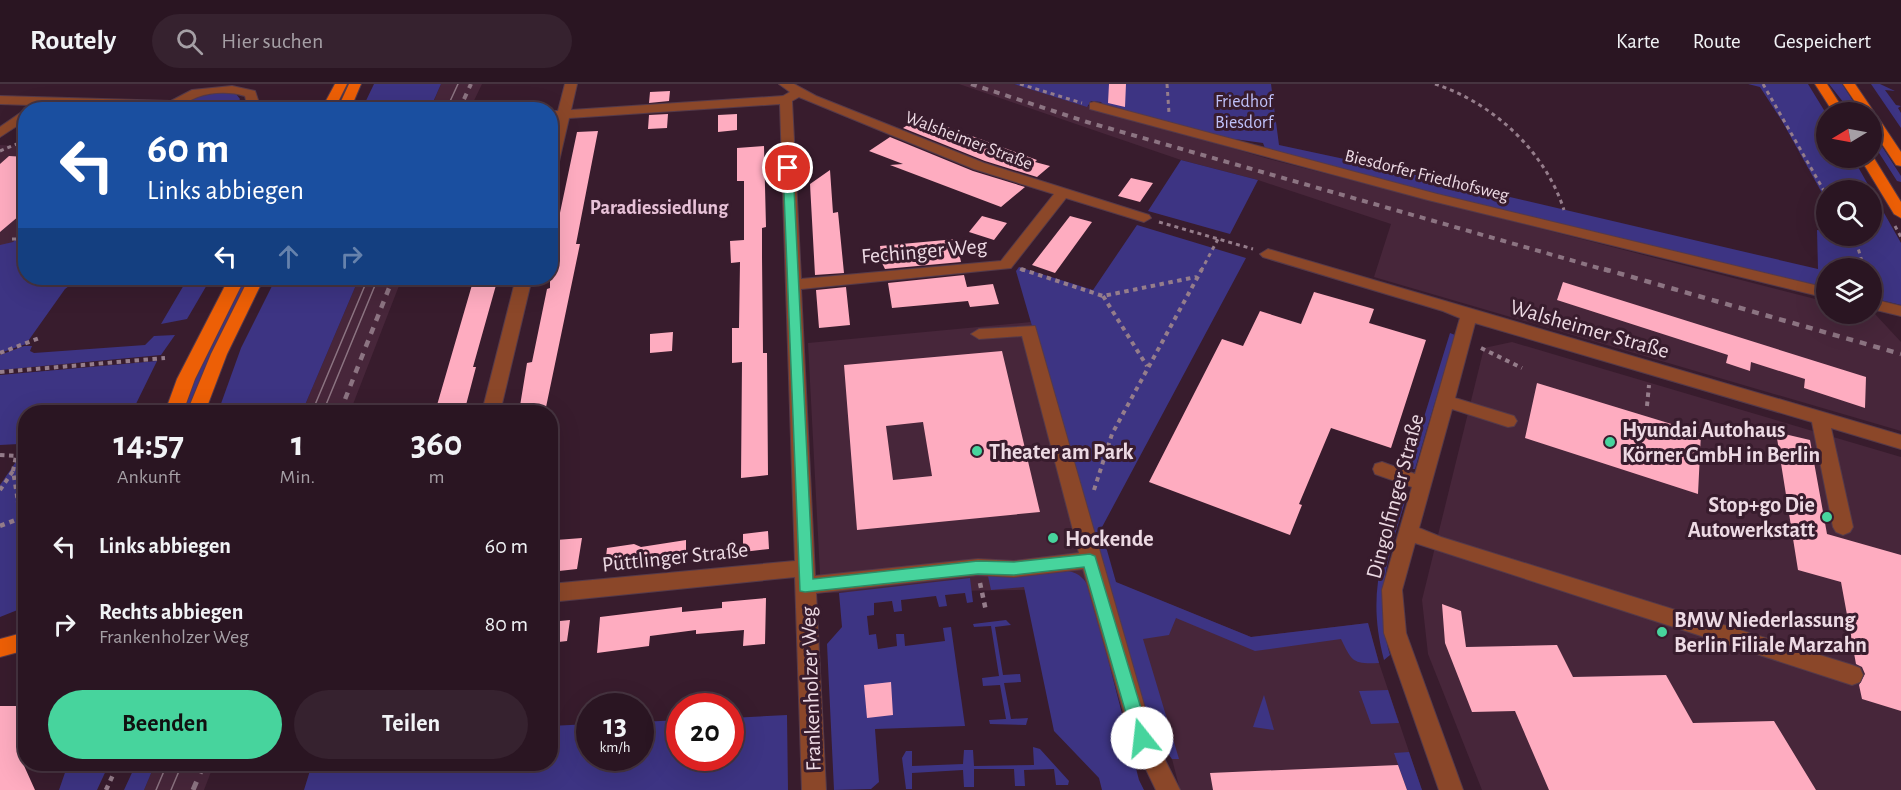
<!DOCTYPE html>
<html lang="de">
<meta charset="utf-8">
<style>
:root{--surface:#2a1522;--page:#36222f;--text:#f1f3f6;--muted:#a59fa5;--line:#463440;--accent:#47d49d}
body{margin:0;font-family:"Alegreya Sans",sans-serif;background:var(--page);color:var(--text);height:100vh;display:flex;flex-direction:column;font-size:22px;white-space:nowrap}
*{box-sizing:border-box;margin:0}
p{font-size:20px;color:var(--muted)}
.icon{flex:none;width:33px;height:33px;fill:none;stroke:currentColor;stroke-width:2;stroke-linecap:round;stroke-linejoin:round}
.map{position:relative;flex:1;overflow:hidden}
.details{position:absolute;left:18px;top:321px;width:540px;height:366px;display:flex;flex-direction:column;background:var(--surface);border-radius:24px;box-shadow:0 6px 24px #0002,0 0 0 2px var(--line)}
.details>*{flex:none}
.hud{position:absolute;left:18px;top:18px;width:540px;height:183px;border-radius:24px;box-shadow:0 6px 24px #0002,0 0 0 2px var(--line);background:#1a4fa0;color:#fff;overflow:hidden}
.needle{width:39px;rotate:260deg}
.controls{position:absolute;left:1816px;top:18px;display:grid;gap:12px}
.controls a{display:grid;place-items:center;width:66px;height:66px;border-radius:50%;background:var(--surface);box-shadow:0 6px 24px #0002,0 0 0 2px var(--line);font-size:30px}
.speed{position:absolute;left:576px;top:609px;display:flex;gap:12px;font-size:30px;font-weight:700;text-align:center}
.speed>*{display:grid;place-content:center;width:78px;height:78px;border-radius:50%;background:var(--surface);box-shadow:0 6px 24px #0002,0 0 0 2px var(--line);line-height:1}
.speed small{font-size:15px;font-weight:400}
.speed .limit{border:9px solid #d22;background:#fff;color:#111}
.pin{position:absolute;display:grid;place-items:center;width:51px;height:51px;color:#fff;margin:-26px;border:3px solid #fff;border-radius:50%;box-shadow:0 2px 6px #0007}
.me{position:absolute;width:66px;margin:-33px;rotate:344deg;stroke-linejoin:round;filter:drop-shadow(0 0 4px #0008)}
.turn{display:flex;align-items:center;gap:21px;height:126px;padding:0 30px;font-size:27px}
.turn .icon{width:78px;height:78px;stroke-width:2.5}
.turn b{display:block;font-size:42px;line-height:51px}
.lanes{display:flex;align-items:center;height:57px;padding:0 30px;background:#0003;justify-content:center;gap:30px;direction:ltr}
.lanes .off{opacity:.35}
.eta{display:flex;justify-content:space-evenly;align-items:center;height:102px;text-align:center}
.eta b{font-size:36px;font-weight:600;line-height:42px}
.button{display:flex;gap:12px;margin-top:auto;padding:12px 30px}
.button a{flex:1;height:69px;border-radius:36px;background:var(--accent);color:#111;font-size:24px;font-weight:600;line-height:69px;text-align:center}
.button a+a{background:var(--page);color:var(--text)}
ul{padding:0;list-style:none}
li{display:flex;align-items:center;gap:18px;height:78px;padding:0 30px}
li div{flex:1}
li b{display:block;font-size:22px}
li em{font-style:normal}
header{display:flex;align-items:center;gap:36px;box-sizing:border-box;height:84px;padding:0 30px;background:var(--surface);border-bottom:2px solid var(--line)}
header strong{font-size:28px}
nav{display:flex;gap:33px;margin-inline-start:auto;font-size:21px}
.search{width:420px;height:54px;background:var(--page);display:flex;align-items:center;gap:15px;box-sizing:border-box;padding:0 21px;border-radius:33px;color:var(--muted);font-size:22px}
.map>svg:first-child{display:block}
</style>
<header>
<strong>Routely</strong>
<div class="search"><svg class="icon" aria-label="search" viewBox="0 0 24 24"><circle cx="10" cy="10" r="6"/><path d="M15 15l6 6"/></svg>Hier suchen</div>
<nav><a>Karte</a><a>Route</a><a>Gespeichert</a></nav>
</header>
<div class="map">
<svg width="1901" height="706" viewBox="0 0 1901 706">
<rect width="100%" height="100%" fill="#381c2d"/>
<path fill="#47263a" d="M441 0H482L470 25 430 26Z
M959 0H1014L1269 75 1827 218V230H1875L1901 258V347L1374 193 1391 140 1258 96 1181 76Z
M0 61 26 62 25 147 13 158 0 163Z
M359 194H402L350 328H302Z
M1031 238 1101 479 1090 505 821 509 808 259Z
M1512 258 1901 373V706H1482L1428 570 1422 516 1484 264Z
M1105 494 1251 553 1368 539 1379 579 1422 706H1180L1172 675 1148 642Z
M155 680H214L204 706H144Z"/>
<path fill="#3d3483" d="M374 0H441L430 25H362Z
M1014 0H1271L1279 61 1377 82 1818 185 1817 146 1827 147V152H1872V106H1827V118L1782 37 1760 3 1748 0H1808L1827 31V74H1853L1901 159V221L1872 214V184H1827V204L1619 155 1266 67 1263 59 1205 51 1104 22 1101 18 1091 17 1087 23Z
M1829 0H1842L1860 28H1851Z
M1871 0H1880L1895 7 1885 6 1896 21 1901 22 1898 24 1901 29V44Z
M220 8 236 10 240 15 234 25 178 26 194 14Z
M1872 47 1901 92V98L1897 97 1872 58Z
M1181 76 1258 96 1230 150 1148 127Z
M1137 141 1246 174 1101 445 1116 498 1251 553 1368 539 1379 579C1353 580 1352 578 1341 555L1255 567 1176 534 1169 551 1143 555 1179 675H1172L1148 642 1016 187 1019 183 1093 206Z
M25 147 26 194H80L65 205 26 260 0 269V161L13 158Z
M188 194H211L187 235 161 240Z
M243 194H249L215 261 188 328H180L223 232Z
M276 194H359L302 328H218L241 264Z
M1450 249 1455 251 1415 385H1408Z
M175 251 161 271 0 286V271L24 262H32L30 267 34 269 145 261 154 252Z
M157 277 132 328H26L25 523 0 533V401L24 366 19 360 0 361V291Z
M1404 405 1408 408C1391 465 1372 511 1390 571L1384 576C1366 508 1383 469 1404 405Z
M1058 486C1075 487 1082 490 1090 505L1139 696 1144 706H1102L1099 694 1054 647 1024 503 991 506 988 492Z
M970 494 973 518 967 519 965 509 945 511 947 522 939 523 936 512 901 516 902 527 894 528 892 517 874 519V531L867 532 869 551 876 550 878 565 897 562 896 550H904L905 562 945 557 943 544 951 543 965 642 875 645 879 698 871 705 834 706 827 560 842 543 839 509Z
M1006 536 1011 541 995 543 1003 591 1020 590 1021 598 1004 599 1011 635 1028 634 1026 641 990 640 989 636 1006 635 1000 601 983 602 982 594 999 592 991 542 974 543 973 540Z
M1388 606 1399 639 1371 640 1359 607Z
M1264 611 1274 646 1253 643Z
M787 631 788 706H304L312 680H550L551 642 589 640 590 674H640L641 638 679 636 680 674H730L731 634Z
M1033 663 1040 665 1069 697 1068 701H1056L1054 685 1024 686 1025 702H1015L1014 685H974V703H964L963 686 912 689V705H906L902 674 906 667H912V682L963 680 964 666H973L974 682 1034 681Z
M1409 668 1422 706H1407L1394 669Z
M68 680H109L97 706H59Z
M136 680H155L144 706H124Z"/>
<path fill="#feacc0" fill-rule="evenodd" d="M1109 0H1126L1125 23 1108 19Z
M670 7 669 17 649 19 650 8Z
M668 30 667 44 648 45 649 31Z
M737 30V46L718 48V31Z
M920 33 1037 76 1035 78 1050 82 1037 93 985 77 903 44Z
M598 47 576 160H580L545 328H519L527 279 532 278 547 205 550 204V187L556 161 553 162 577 48Z
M890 53 973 87 1025 103 1001 123 890 81 903 80 869 67Z
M764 62 766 143 762 144V173L763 269H767L768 391 741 394 742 278 732 279V244H739L740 178 731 179 730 157 744 156V97H737V64Z
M9 72 26 73V126L0 148V80Z
M830 86 833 129 838 128 844 189 815 191 810 100Z
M1131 94 1153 99 1140 118 1118 112Z
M982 132 1007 139 994 156 969 148Z
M1070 132 1092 138 1055 189 1032 181Z
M956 155 961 178 885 185 882 179 880 162Z
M964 191 967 203 993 200 999 220 970 223 968 217 892 224 888 199Z
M474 194H498L473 283H476L466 321H463L461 328H435Z
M1563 198 1866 293 1865 324 1804 304 1805 295 1751 278 1750 287 1726 279 1728 271 1557 216Z
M846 203 850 241 819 244 816 206Z
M1314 208 1374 225 1369 239 1426 256 1391 364 1331 344 1299 420 1302 421 1290 451 1149 398 1222 255 1243 262 1260 227 1301 240Z
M673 248 672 267 650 269V250Z
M1002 267 1040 428 857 446 844 281ZM923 338 932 392 893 396 886 342Z
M1537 299 1701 349 1698 410 1525 354Z
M1776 348 1810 356 1827 450 1901 471V627L1862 615 1859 601 1865 590 1862 583 1856 580 1841 498 1798 486Z
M768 447 769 465 743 468V450Z
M582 454 577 485 550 488V465L555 464 556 456Z
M686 456V475L605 482 607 464 634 460 641 463Z
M766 514 765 560 743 562 744 546 696 550V546L650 552 649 562 597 569 600 533 682 523V528L722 524V518Z
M1442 520 1461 527 1466 563 1557 561 1573 593 1666 591 1693 639 1774 637 1816 706H1549L1515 627 1472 628 1445 559Z
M570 536 567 557 550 559V538Z
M891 598 893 631 867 634 864 601Z
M0 622H26V628L18 645 26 659V672L21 675 35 706H0Z
M1398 681 1407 706H1213L1210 689Z"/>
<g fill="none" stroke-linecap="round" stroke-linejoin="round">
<g stroke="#553a4a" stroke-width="2">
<path id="minor" d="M565 0H577L571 26 783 12 790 8 779 0H794L816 12 984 79 1149 131 1151 134 1144 138 1066 114 1011 184 801 205 815 492 978 475 1014 477 1079 469 1022 252 979 255 971 250 979 245 1035 242 1153 652 1180 706H1156L1131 654 1083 485 1014 493 978 491 816 509 826 706H802L795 493 550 518V500L795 477 780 20 569 34 557 86 550 90V57L556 34 550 35V27H558ZM799 13 974 85 1054 110 1001 177 801 195 792 17Z
M232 2 255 7 258 16 256 20 318 22 324 26H238L246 16 245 12C223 5 193 9 177 26L0 20V12L171 17 192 6Z
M1094 18 1437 110 1827 204V214L1428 116 1090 25V19Z
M26 25V36L0 53V43Z
M1268 165 1901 351V365L1831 344 1853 443 1850 448 1843 451 1836 448 1833 443 1812 338 1475 239 1455 314 1514 332 1517 337 1514 342 1508 343 1452 325 1419 444 1441 453 1852 581 1860 584 1863 591 1860 598 1852 601 1415 459 1402 506 1406 549 1463 706H1439L1384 549 1382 506 1412 403 1375 390 1373 385 1375 380 1382 378 1415 390 1460 234 1443 227 1263 173 1260 170Z
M516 194H532L500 328H482Z
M1872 215 1901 222V232L1872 225Z"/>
</g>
<g stroke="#553a4a" stroke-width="2">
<path id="major" d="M335 0H347L334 26H321Z
M349 0H361L350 26H337Z
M1815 0H1827L1845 28H1833Z
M1843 0H1855L1874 28 1873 31 1862 28Z
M1872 31 1877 32 1901 68V82L1896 81 1872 45Z
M1872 71 1901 118V134L1894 130 1860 74Z
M229 194H245L195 295 183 328H165L177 295Z
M249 194H264L227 270 205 328H187L211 270Z
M26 548V566L0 573V555Z"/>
</g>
<path stroke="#957d8b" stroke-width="3" stroke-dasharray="4 4" stroke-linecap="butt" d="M1020 0 1082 19
M1167 0 1169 29
M1435 0C1493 19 1545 67 1564 126
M1763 0 1827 112
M0 67 26 56
M1159 138 1253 165
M1895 142 1901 153
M1850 152 1858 164 1864 184
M12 155H26
M1020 185 1025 187
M1201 187 1218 155"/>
<path stroke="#957d8b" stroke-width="4" stroke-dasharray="4.5 4.5" stroke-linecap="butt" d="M1021 185 1103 212 1196 193
M1103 212 1147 282
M1481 264 1522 284
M0 269 42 253
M0 288 165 274
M1647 322 1649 301
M0 371 16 372 13 387 18 418
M0 406 13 387
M1094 406 1112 350 1202 185"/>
<path stroke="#957d8b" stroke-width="4.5" stroke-dasharray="5 5" stroke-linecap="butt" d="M18 417 21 434
M0 442 21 434 26 442
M980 499 986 527
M106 706 118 680"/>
<use href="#minor" fill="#8b4729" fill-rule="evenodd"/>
<use href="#major" fill="#ed5f06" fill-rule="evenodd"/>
<path stroke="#8c7482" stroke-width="1.5" d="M446 26 458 0
M312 328 368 194
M323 328 378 194
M156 706 167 680
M171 706 182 680"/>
<path stroke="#8c7482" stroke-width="4" stroke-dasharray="6 6" stroke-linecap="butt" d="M971 0 1087 38 1609 187
M459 26 471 0"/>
<path stroke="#8c7482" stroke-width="4.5" stroke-dasharray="7 7" stroke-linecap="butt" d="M1604 185 1901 270
M340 328 393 194"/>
<path stroke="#8c7482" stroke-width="5" stroke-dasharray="9 9" stroke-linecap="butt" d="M193 706 204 680"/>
</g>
<path fill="#47d49d" stroke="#2e8a66" stroke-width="1.5" d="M788 81 793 84 813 495 978 477 1014 478 1090 470 1095 472 1150 654 1148 659 1142 662 1136 659 1133 654 1084 483 1014 491 978 490 805 508 800 507 783 84Z"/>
<g fill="#47d49d" stroke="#381c2d" stroke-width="2">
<circle cx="1610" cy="358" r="6"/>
<circle cx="977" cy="367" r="6"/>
<circle cx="1827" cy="433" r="6"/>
<circle cx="1053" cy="454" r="6"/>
<circle cx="1662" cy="548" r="6"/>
</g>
<g text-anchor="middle" stroke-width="6" stroke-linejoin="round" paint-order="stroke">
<g font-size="18" fill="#bfc0f8" stroke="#381c2d">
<text x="1244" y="23">Friedhof<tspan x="1244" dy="21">Biesdorf</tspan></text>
</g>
<g font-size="18" fill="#eddae4" stroke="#381c2d">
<text transform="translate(969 56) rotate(21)" y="6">Walsheimer Straße</text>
<text transform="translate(1427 91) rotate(14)" y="6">Biesdorfer Friedhofsweg</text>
</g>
<g font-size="20" font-weight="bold" fill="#e8c2d8" stroke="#381c2d">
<text x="659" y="130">Paradiessiedlung</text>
</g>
<g font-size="22" fill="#eddae4" stroke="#381c2d">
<text transform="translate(924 166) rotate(-5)" y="8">Fechinger Weg</text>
<text transform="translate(1590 244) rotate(16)" y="8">Walsheimer Straße</text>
<text transform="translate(1394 412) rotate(-75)" y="8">Dingolfinger Straße</text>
<text transform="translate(675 472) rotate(-6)" y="8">Püttlinger Straße</text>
<text transform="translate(810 605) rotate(-92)" y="8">Frankenholzer Weg</text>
</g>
<g font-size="22" font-weight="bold" fill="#eddae4" stroke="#381c2d" text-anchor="start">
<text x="1622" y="353">Hyundai Autohaus<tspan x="1622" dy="25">Körner GmbH in Berlin</tspan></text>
<text x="989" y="375">Theater am Park</text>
<text x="1815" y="428" text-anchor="end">Stop+go Die<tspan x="1815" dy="25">Autowerkstatt</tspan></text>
<text x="1065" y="462">Hockende</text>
<text x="1674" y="543">BMW Niederlassung<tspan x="1674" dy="25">Berlin Filiale Marzahn</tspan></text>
</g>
</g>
</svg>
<div class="controls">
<a><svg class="needle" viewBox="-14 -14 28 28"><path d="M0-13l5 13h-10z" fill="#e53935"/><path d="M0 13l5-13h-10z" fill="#a59fa5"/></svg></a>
<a><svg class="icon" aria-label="search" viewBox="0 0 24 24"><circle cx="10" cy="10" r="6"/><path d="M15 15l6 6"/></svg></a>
<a><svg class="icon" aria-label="layers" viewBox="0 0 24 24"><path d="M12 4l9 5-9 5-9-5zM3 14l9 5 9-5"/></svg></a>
</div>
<div class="speed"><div>13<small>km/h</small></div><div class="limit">20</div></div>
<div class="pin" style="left:788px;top:84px;background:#d93025"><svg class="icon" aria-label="arrive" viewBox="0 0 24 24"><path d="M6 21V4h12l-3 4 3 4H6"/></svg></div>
<svg class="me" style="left:1142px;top:654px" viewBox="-20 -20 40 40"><circle r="19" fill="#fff"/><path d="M0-13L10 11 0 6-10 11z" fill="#47d49d"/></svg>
<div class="hud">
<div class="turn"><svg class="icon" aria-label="left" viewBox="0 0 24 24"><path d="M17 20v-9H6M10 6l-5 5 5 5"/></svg><div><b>60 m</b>Links abbiegen</div></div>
<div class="lanes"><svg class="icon" aria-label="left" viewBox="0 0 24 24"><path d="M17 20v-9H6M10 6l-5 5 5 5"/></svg><svg class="icon off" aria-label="ahead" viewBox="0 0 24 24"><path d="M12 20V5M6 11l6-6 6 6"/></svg><svg class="icon off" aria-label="right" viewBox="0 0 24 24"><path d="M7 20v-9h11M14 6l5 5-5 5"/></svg></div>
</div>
<section class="details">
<div class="eta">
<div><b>14:57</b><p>Ankunft</p></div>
<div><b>1</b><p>Min.</p></div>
<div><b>360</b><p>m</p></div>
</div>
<ul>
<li><svg class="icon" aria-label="left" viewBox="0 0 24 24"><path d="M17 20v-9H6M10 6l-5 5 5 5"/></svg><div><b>Links abbiegen</b></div><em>60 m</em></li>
<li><svg class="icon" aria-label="right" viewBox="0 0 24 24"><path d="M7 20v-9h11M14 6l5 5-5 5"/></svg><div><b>Rechts abbiegen</b><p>Frankenholzer Weg</p></div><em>80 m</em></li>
</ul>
<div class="button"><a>Beenden</a><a>Teilen</a></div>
</section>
</div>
